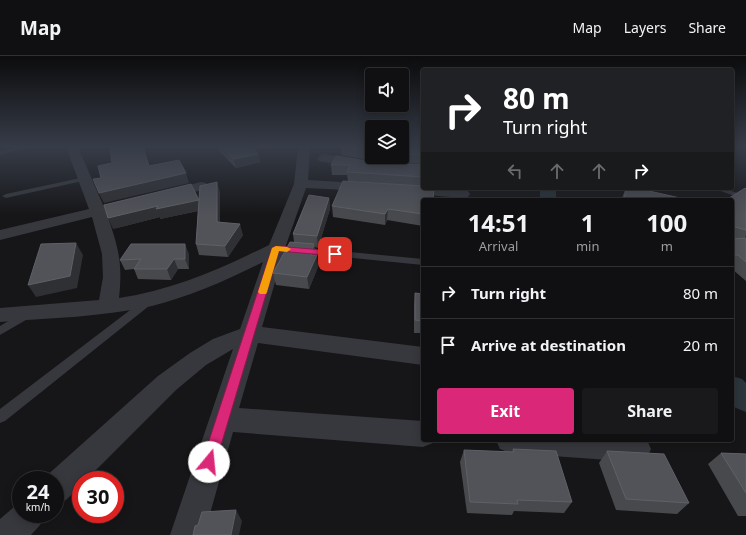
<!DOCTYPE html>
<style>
:root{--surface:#101012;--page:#19191b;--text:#f1f3f6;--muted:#9c9d9f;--line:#303032;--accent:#db2777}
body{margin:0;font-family:"Noto Sans",sans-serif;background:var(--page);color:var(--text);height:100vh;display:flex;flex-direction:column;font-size:15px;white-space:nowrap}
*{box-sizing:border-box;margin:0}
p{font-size:13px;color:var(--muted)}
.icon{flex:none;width:22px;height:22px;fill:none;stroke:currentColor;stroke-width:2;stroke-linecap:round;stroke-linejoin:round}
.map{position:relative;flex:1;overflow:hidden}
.panel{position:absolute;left:421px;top:142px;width:313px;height:244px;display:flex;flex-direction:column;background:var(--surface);border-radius:4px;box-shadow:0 2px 10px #0003,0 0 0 1px var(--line)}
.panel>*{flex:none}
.guide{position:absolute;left:421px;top:12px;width:313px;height:122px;border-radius:4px;box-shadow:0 2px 10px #0003,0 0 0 1px var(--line);background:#202124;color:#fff;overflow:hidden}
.buttons{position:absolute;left:365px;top:12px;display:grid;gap:8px}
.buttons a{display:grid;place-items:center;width:44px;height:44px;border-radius:4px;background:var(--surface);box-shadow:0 2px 10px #0003,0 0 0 1px var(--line);font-size:20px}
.speed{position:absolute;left:12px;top:415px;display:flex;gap:8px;font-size:20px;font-weight:700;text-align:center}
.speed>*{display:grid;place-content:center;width:52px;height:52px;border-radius:50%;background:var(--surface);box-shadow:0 2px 10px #0003,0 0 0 1px var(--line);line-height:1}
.speed small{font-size:10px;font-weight:400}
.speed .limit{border:6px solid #d22;background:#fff;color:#111}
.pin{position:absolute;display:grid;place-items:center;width:34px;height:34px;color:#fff;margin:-17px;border-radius:8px;box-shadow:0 2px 6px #0006}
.me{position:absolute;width:44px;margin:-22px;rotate:17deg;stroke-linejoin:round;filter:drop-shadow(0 0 3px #0008)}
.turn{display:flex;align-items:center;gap:14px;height:84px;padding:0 16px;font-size:18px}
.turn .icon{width:52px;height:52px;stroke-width:2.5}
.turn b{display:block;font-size:28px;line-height:34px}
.lanes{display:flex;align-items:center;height:38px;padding:0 16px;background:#0003;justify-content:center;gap:20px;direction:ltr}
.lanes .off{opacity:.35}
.eta{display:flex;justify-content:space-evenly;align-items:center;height:68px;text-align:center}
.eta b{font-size:24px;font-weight:700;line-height:28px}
.button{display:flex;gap:8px;margin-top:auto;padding:8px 16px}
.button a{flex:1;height:46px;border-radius:4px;background:var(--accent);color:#fff;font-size:16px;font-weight:700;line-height:46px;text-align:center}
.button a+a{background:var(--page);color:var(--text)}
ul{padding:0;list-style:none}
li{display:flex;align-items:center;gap:12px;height:52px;padding:0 16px;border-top:1px solid var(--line)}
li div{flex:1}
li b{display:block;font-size:15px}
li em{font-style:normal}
header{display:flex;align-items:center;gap:24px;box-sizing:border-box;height:56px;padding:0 20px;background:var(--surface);border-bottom:1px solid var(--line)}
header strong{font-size:19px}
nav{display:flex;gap:22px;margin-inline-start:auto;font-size:14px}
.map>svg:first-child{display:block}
</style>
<header>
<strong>Map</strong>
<nav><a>Map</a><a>Layers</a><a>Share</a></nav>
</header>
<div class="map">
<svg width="746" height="479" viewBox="0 0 746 479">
<rect width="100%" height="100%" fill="#161618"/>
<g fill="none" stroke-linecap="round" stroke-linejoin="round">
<path fill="#2c353c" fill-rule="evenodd" d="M540 132H556V144H540Z
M732 320 742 323 746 327V356L736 352 732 349Z"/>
<path fill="#37383d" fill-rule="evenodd" d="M17 91H31L0 99V95Z
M85 121 88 123 87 124 6 142 2 140 6 138Z
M712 132H723L746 140V144Z
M276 189 423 203V209L273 194 272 192 273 190Z
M150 241 154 242 155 244 154 246 5 365 0 367V353L146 242Z
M27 254 32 258 31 261 0 279V270Z"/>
<path fill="#37383d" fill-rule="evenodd" d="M66 91H78L103 149 131 143 136 144 138 147 136 150 107 158C118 191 123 206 119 242 173 234 220 213 269 189L294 128 298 91H310L308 124 374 128 376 131 374 134 369 135 306 132 285 192 262 271 423 291V309L258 287 239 352 423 365V384H434L433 387 423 391 233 376 204 479H170L233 293 206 309 176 334 86 424H81V429L66 444 55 448V424H43L44 422 158 320 190 297 213 283 240 273 263 206C227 224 191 240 152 250 102 261 51 262 0 266V252L99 244 103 221 102 198 92 161 0 184V174L89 153Z
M323 98 360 104 366 108 360 112 319 105 317 102Z
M201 126 206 127 208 130 206 133 166 143 161 142 159 139 161 136Z
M407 130 463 134 468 135 470 138 468 141 463 142 402 137 400 134 402 131Z
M496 384H647L651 393 647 402 637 406 510 397 500 393Z
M21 445V458H45L40 469 31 479H0V463Z"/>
</g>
<path fill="#47494d" d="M217 91H253L258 98 260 106 236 112 220 96Z
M341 91H372V101H402V93L423 94V108L380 106 341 99Z
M402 91H423V93L402 92Z
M380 107 423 109V170L387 164 385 169 333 161 332 150 417 130 348 125 347 119H332L331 109Z
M626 132H636L679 144H621Z
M746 133V180L745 182H746V225L732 213V144Z
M220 136V167L243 179 228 201 199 199 196 188 198 155 160 163V161L113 173Z
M329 142 330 153 318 192 315 191 318 211 309 233 276 229 273 217 294 186 293 178Z
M189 198V213H178L171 224 138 223 134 213 125 214 120 204Z
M415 237 423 238V277H414V250Z
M648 384H672L669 387H650Z
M513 393 572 446 564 457 514 455 512 459 467 457 460 406 464 394 512 396Z
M607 395 689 447 677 458 616 454 599 407Z
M721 397 746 398V460H738L708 408Z"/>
<path fill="#2f3033" d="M258 98 260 106 236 112 234 103Z
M186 117 189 127 104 147 99 137Z
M217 126 220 136V177L217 166Z
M329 142 330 153 318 192 317 180Z
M199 144 202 154 160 163V161L113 173 108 162 158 150Z
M388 153 387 164 385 169V158Z
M240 168 243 179 228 201 225 190Z
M76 187 83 199 77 232 36 241 28 229Z
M185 188 189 198V213L185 203Z
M314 188 316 200 317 199 318 211 309 233 307 221 311 199Z
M174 203 178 213 171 224 167 213Z
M236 454 242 465 239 479H231Z"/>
<path fill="#525359" stroke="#5f6168" d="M110 91H143L149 110 179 104 186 117 99 137 93 123 101 122 98 110 112 107Z
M222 91H253L258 98 234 103Z
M349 91H372V95Z
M402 93 423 94V99L402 98Z
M336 100 380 107 423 109V121L347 116 350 109H331Z
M343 125 423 130V132H434L433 144H423V158L388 153 385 158 332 150Z
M217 126V166L240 168 225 190 196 188 199 144 156 153 158 150 108 162 104 149 191 128 199 144 200 130Z
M626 132H636L680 142 679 144H624Z
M745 132 746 133V174L732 170V144H726Z
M309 139 329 142 317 180 293 178Z
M746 182V206L738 199H732V183Z
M290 186 314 188 311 199H317L307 221 273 217Z
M76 187 70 220 28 229 41 188Z
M131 188H185V203H174L167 213H134L141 203 120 204Z
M415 237 423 238V265L415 264Z
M513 393 556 395 572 446 517 444 518 448 470 446 464 394 514 396Z
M607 395 664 398 689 447 626 443Z
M721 397 746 398V437Z
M236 454 231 479H193L195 470 198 469 202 456Z"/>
<linearGradient id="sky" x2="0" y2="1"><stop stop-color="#0c0c0d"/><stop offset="0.57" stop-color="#363c48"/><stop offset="1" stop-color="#363c48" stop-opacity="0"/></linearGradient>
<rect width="746" height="159" fill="url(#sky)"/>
<path fill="#db2777" stroke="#8e194d" d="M276 190 335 195 339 198 335 200 279 195 216 406 214 411 209 413 204 411 202 406 272 192Z"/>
<path fill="#f59e0b" d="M276 190 287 191 291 193 287 196 279 195 267 236 266 238H260L258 236 272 192Z"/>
</svg>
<div class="buttons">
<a><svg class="icon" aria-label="sound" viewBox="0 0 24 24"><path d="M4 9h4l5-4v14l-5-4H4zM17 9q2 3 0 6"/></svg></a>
<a><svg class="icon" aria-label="layers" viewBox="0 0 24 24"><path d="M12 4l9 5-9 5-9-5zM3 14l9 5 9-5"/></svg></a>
</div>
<div class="speed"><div>24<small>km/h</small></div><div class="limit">30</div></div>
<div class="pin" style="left:335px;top:198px;background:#d93025"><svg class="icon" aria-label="arrive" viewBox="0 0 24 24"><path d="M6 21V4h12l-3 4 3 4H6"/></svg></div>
<svg class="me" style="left:209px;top:406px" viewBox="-20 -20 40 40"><circle r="19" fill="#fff"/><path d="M0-13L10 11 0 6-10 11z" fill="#db2777"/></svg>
<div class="guide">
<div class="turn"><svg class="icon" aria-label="right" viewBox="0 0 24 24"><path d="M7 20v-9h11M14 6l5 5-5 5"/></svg><div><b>80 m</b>Turn right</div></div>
<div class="lanes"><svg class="icon off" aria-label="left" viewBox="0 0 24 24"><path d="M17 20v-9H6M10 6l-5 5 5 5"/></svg><svg class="icon off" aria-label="ahead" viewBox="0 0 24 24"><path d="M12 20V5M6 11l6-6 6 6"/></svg><svg class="icon off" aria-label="ahead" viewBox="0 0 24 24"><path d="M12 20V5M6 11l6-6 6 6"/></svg><svg class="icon" aria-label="right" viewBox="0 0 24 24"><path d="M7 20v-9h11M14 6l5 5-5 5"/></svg></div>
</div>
<section class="panel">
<div class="eta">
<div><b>14:51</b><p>Arrival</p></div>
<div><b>1</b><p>min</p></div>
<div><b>100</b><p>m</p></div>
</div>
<ul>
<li><svg class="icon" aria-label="right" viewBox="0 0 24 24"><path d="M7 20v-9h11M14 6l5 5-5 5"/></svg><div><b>Turn right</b></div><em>80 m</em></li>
<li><svg class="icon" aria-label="arrive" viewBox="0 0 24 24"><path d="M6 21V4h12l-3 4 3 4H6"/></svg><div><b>Arrive at destination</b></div><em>20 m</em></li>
</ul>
<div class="button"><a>Exit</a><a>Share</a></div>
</section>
</div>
